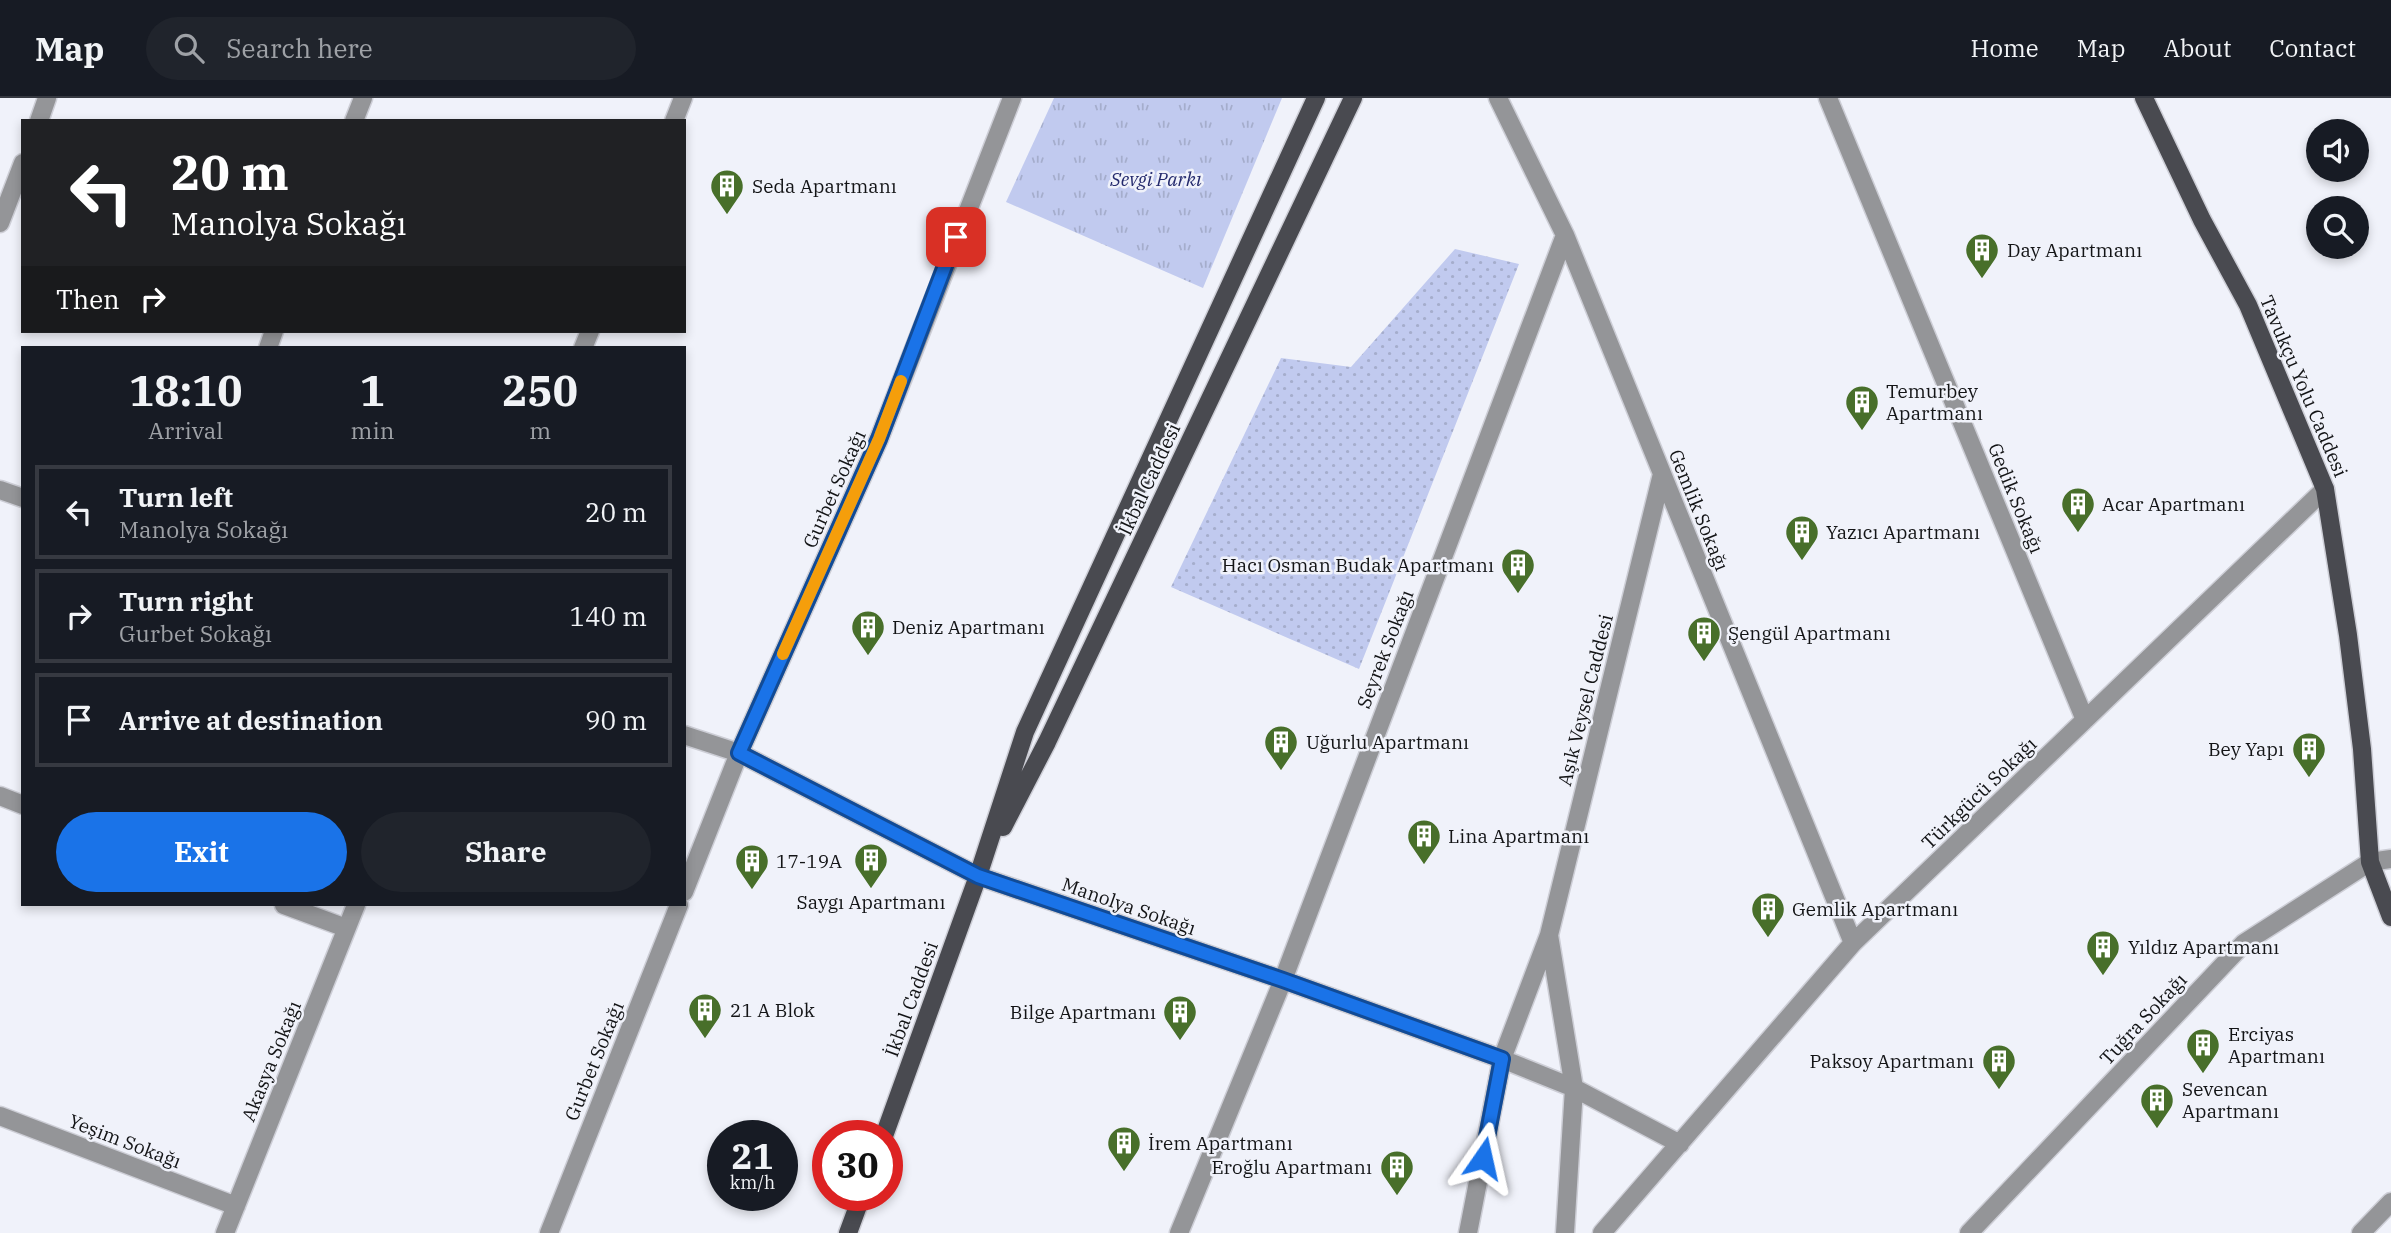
<!DOCTYPE html>
<meta charset="utf-8">
<style>
:root{--surface:#171b24;--page:#20242c;--text:#f1f3f6;--muted:#9ea1a6;--line:#363941;--accent:#1a73e8}
body{margin:0;font-family:"IBM Plex Serif",serif;background:var(--page);color:var(--text);height:100vh;display:flex;flex-direction:column;font-size:26px;white-space:nowrap}
*{box-sizing:border-box;margin:0}
p{font-size:23px;color:var(--muted)}
.icon{flex:none;width:38px;height:38px;fill:none;stroke:currentColor;stroke-width:2;stroke-linecap:round;stroke-linejoin:round}
.map{position:relative;flex:1;overflow:hidden}
.drawer{position:absolute;left:21px;top:248px;width:665px;height:560px;display:flex;flex-direction:column;background:var(--surface);border-radius:0px;box-shadow:0 4px 10px #0003}
.drawer>*{flex:none}
.hud{position:absolute;left:21px;top:21px;width:665px;height:214px;border-radius:0px;box-shadow:0 4px 10px #0003;background:#202124;color:#fff;overflow:hidden}
.fabs{position:absolute;left:2306px;top:21px;display:grid;gap:14px}
.fabs a{display:grid;place-items:center;width:63px;height:63px;border-radius:50%;background:var(--surface);box-shadow:0 4px 10px #0003;font-size:35px}
.speed{position:absolute;left:707px;top:1022px;display:flex;gap:14px;font-size:35px;font-weight:700;text-align:center}
.speed>*{display:grid;place-content:center;width:91px;height:91px;border-radius:50%;background:var(--surface);box-shadow:0 4px 10px #0003;line-height:1}
.speed small{font-size:18px;font-weight:400}
.speed .limit{border:10px solid #d22;background:#fff;color:#111}
.pin{position:absolute;display:grid;place-items:center;width:60px;height:60px;color:#fff;margin:-30px;border-radius:14px;box-shadow:0 4px 10px #0006}
.me{position:absolute;width:77px;margin:-38px;rotate:11deg;stroke-linejoin:round;filter:drop-shadow(0 0 5px #0008)}
.turn{display:flex;align-items:center;gap:24px;height:147px;padding:0 35px;font-size:32px}
.turn .icon{width:91px;height:91px;stroke-width:2.5}
.turn b{display:block;font-size:49px;line-height:60px}
.then{display:flex;align-items:center;height:66px;padding:0 35px;background:#0003;gap:14px;font-size:26px}
.eta{display:flex;justify-content:space-evenly;align-items:center;height:119px;text-align:center}
.eta b{font-size:42px;font-weight:700;line-height:49px}
.action{display:flex;gap:14px;margin-top:auto;padding:14px 35px}
.action a{flex:1;height:80px;border-radius:42px;background:var(--accent);color:#fff;font-size:28px;font-weight:700;line-height:80px;text-align:center}
.action a+a{background:var(--page);color:var(--text)}
ul{padding:0;list-style:none}
li{display:flex;align-items:center;gap:21px;height:94px;margin:0 14px 10px;padding:0 21px;border:4px solid var(--line);border-radius:0px}
li div{flex:1}
li b{display:block;font-size:26px}
li em{font-style:normal}
header{display:flex;align-items:center;gap:42px;box-sizing:border-box;height:98px;padding:0 35px;background:var(--surface);border-bottom:2px solid var(--line)}
header strong{font-size:33px}
nav{display:flex;gap:38px;margin-inline-start:auto;font-size:24px}
.search{width:490px;height:63px;background:var(--page);display:flex;align-items:center;gap:18px;box-sizing:border-box;padding:0 24px;border-radius:38px;color:var(--muted);font-size:26px}
.map>svg:first-child{display:block}
</style>
<header>
<strong>Map</strong>
<div class="search"><svg class="icon" aria-label="search" viewBox="0 0 24 24"><circle cx="10" cy="10" r="6"/><path d="M15 15l6 6"/></svg>Search here</div>
<nav><a>Home</a><a>Map</a><a>About</a><a>Contact</a></nav>
</header>
<div class="map">
<svg width="2391" height="1135" viewBox="0 0 2391 1135">
<defs>
<pattern id="grass-dots" width="8" height="8" patternUnits="userSpaceOnUse" patternTransform="scale(1.75)"><rect width="8" height="8" fill="#c1caef"/><path d="M2 2h.1M6 6h.1" fill="none" stroke="#a5adcc" stroke-width="1.8" stroke-linecap="round"/></pattern>
<pattern id="park-tufts" width="24" height="20" patternUnits="userSpaceOnUse" patternTransform="scale(1.75)"><rect width="24" height="20" fill="#c1caef"/><path d="M3 7l-1-3M5 7V3M7 7l1-3M15 17l-1-3M17 17v-4M19 17l1-3" fill="none" stroke="#a5adcc"/></pattern>
</defs>
<rect width="100%" height="100%" fill="#f0f2fa"/>
<path fill="url(#grass-dots)" d="M1455 151 1519 166 1359 571 1171 489 1281 260 1351 269Z"/>
<path fill="url(#park-tufts)" d="M1054 0H1282L1203 190 1006 104Z"/>
<g fill="none" stroke-linecap="round" stroke-linejoin="round">
<g stroke="#cdced6" stroke-width="21">
<path id="minor" d="M1498 0 1565 137 1853 845
M1828 0 2085 622
M39 23 47 0
M354 23 363 0
M674 23 683 0
M0 125 23 65
M268 250 274 233
M583 250 590 233
M0 392 23 400
M684 637 739 655 978 778 1283 882 1502 961 1574 990 1680 1046
M0 698 23 707
M684 794 739 655 879 341 1012 0
M284 807 346 830
M0 1018 236 1108
M225 1135 356 807
M549 1135 679 807
M1179 1135 1283 882 1565 137
M1468 1135 1502 961 1549 837
M1565 1135 1574 990 1549 837 1662 376
M1602 1135 1853 845 2325 391
M1969 1135 2244 845 2370 764 2391 761
M2361 1135 2391 1104"/>
</g>
<g stroke="#cdced6" stroke-width="21">
<path id="major" d="M2144 0 2202 122 2248 207 2325 391 2348 537 2362 651 2370 764 2391 819
M1003 729 1047 644 1353 0
M884 1038 978 778 1025 634 1316 0
M848 1135 862 1097"/>
</g>
<use href="#minor" stroke="#949598" stroke-width="18"/>
<use href="#major" stroke="#494a50" stroke-width="18"/>
</g>
<g fill="none" stroke-linecap="round" stroke-linejoin="round">
<g stroke="#114b97" stroke-width="18">
<path id="route" d="M956 139 879 341 739 655 978 778 1283 882 1502 961 1483 1060"/>
</g>
<use href="#route" stroke="#1a73e8" stroke-width="12"/>
<path stroke="#f59e0b" stroke-width="12" d="M783 556 879 341 901 283"/>
</g>
<defs>
<g id="building-pin" transform="scale(1.75)"><path d="M0 17L-7.5 6A9.5 9.5 0 1 1 7.5 6Z" fill="#486f2a" stroke="#f0f2fa"/><path d="M-4-6H4V6H1V3H-1V6H-4ZM-2.5-4.3h1.7v1.8h-1.7ZM.8-4.3h1.7v1.8H.8ZM-2.5-1h1.7V.8h-1.7ZM.8-1h1.7V.8H.8Z" fill="#fff"/></g>
</defs>
<g fill-rule="evenodd">
<use href="#building-pin" x="727" y="88"/>
<use href="#building-pin" x="1982" y="152"/>
<use href="#building-pin" x="1862" y="304"/>
<use href="#building-pin" x="2078" y="406"/>
<use href="#building-pin" x="1802" y="434"/>
<use href="#building-pin" x="1518" y="467"/>
<use href="#building-pin" x="868" y="529"/>
<use href="#building-pin" x="1704" y="535"/>
<use href="#building-pin" x="1281" y="644"/>
<use href="#building-pin" x="2309" y="651"/>
<use href="#building-pin" x="1424" y="738"/>
<use href="#building-pin" x="871" y="762"/>
<use href="#building-pin" x="752" y="763"/>
<use href="#building-pin" x="1768" y="811"/>
<use href="#building-pin" x="2103" y="849"/>
<use href="#building-pin" x="705" y="912"/>
<use href="#building-pin" x="1180" y="914"/>
<use href="#building-pin" x="2203" y="947"/>
<use href="#building-pin" x="1999" y="963"/>
<use href="#building-pin" x="2157" y="1002"/>
<use href="#building-pin" x="1124" y="1045"/>
<use href="#building-pin" x="1397" y="1069"/>
</g>
<g text-anchor="middle" stroke-width="5" stroke-linejoin="round" paint-order="stroke">
<g font-size="19" font-style="italic" fill="#242a6d" stroke="#f0f2fa">
<text x="1156" y="88">Sevgi Parkı</text>
</g>
<g font-size="19" fill="#131416" stroke="#f0f2fa" text-anchor="start">
<text x="752" y="95">Seda Apartmanı</text>
<text x="2007" y="159">Day Apartmanı</text>
<text x="1886" y="300">Temurbey<tspan x="1886" dy="22">Apartmanı</tspan></text>
<text x="2102" y="413">Acar Apartmanı</text>
<text x="1826" y="441">Yazıcı Apartmanı</text>
<text x="1494" y="474" text-anchor="end">Hacı Osman Budak Apartmanı</text>
<text x="892" y="536">Deniz Apartmanı</text>
<text x="1728" y="542">Şengül Apartmanı</text>
<text x="1306" y="651">Uğurlu Apartmanı</text>
<text x="2284" y="658" text-anchor="end">Bey Yapı</text>
<text x="1448" y="745">Lina Apartmanı</text>
<text x="776" y="770">17-19A</text>
<text x="871" y="811" text-anchor="middle">Saygı Apartmanı</text>
<text x="1792" y="818">Gemlik Apartmanı</text>
<text x="2128" y="856">Yıldız Apartmanı</text>
<text x="730" y="919">21 A Blok</text>
<text x="1156" y="921" text-anchor="end">Bilge Apartmanı</text>
<text x="2228" y="943">Erciyas<tspan x="2228" dy="22">Apartmanı</tspan></text>
<text x="1974" y="970" text-anchor="end">Paksoy Apartmanı</text>
<text x="2182" y="998">Sevencan<tspan x="2182" dy="22">Apartmanı</tspan></text>
<text x="1148" y="1052">İrem Apartmanı</text>
<text x="1372" y="1076" text-anchor="end">Eroğlu Apartmanı</text>
</g>
<g font-size="19" fill="#131416" stroke="#f0f2fa">
<text transform="translate(2304 288) rotate(67)" y="7">Tavukçu Yolu Caddesi</text>
<text transform="translate(1149 381) rotate(-65)" y="7">İkbal Caddesi</text>
<text transform="translate(834 391) rotate(-66)" y="7">Gurbet Sokağı</text>
<text transform="translate(2016 400) rotate(68)" y="7">Gedik Sokağı</text>
<text transform="translate(1699 412) rotate(68)" y="7">Gemlik Sokağı</text>
<text transform="translate(1385 551) rotate(-69)" y="7">Seyrek Sokağı</text>
<text transform="translate(1585 602) rotate(-76)" y="7">Aşık Veysel Caddesi</text>
<text transform="translate(1979 695) rotate(-44)" y="7">Türkgücü Sokağı</text>
<text transform="translate(1129 808) rotate(19)" y="7">Manolya Sokağı</text>
<text transform="translate(911 901) rotate(-70)" y="7">İkbal Caddesi</text>
<text transform="translate(2143 921) rotate(-47)" y="7">Tuğra Sokağı</text>
<text transform="translate(271 963) rotate(-68)" y="7">Akasya Sokağı</text>
<text transform="translate(594 963) rotate(-68)" y="7">Gurbet Sokağı</text>
<text transform="translate(125 1043) rotate(21)" y="7">Yeşim Sokağı</text>
</g>
</g>
</svg>
<div class="fabs">
<a><svg class="icon" aria-label="sound" viewBox="0 0 24 24"><path d="M4 9h4l5-4v14l-5-4H4zM17 9q2 3 0 6"/></svg></a>
<a><svg class="icon" aria-label="search" viewBox="0 0 24 24"><circle cx="10" cy="10" r="6"/><path d="M15 15l6 6"/></svg></a>
</div>
<div class="speed"><div>21<small>km/h</small></div><div class="limit">30</div></div>
<div class="pin" style="left:956px;top:139px;background:#d93025"><svg class="icon" aria-label="arrive" viewBox="0 0 24 24"><path d="M6 21V4h12l-3 4 3 4H6"/></svg></div>
<svg class="me" style="left:1483px;top:1060px" viewBox="-20 -20 40 40"><path d="M0-17L14 15 0 8-14 15z" fill="#1a73e8" stroke="#fff" stroke-width="4"/></svg>
<div class="hud">
<div class="turn"><svg class="icon" aria-label="left" viewBox="0 0 24 24"><path d="M17 20v-9H6M10 6l-5 5 5 5"/></svg><div><b>20 m</b>Manolya Sokağı</div></div>
<div class="then">Then<svg class="icon" aria-label="right" viewBox="0 0 24 24"><path d="M7 20v-9h11M14 6l5 5-5 5"/></svg></div>
</div>
<section class="drawer">
<div class="eta">
<div><b>18:10</b><p>Arrival</p></div>
<div><b>1</b><p>min</p></div>
<div><b>250</b><p>m</p></div>
</div>
<ul>
<li><svg class="icon" aria-label="left" viewBox="0 0 24 24"><path d="M17 20v-9H6M10 6l-5 5 5 5"/></svg><div><b>Turn left</b><p>Manolya Sokağı</p></div><em>20 m</em></li>
<li><svg class="icon" aria-label="right" viewBox="0 0 24 24"><path d="M7 20v-9h11M14 6l5 5-5 5"/></svg><div><b>Turn right</b><p>Gurbet Sokağı</p></div><em>140 m</em></li>
<li><svg class="icon" aria-label="arrive" viewBox="0 0 24 24"><path d="M6 21V4h12l-3 4 3 4H6"/></svg><div><b>Arrive at destination</b></div><em>90 m</em></li>
</ul>
<div class="action"><a>Exit</a><a>Share</a></div>
</section>
</div>
